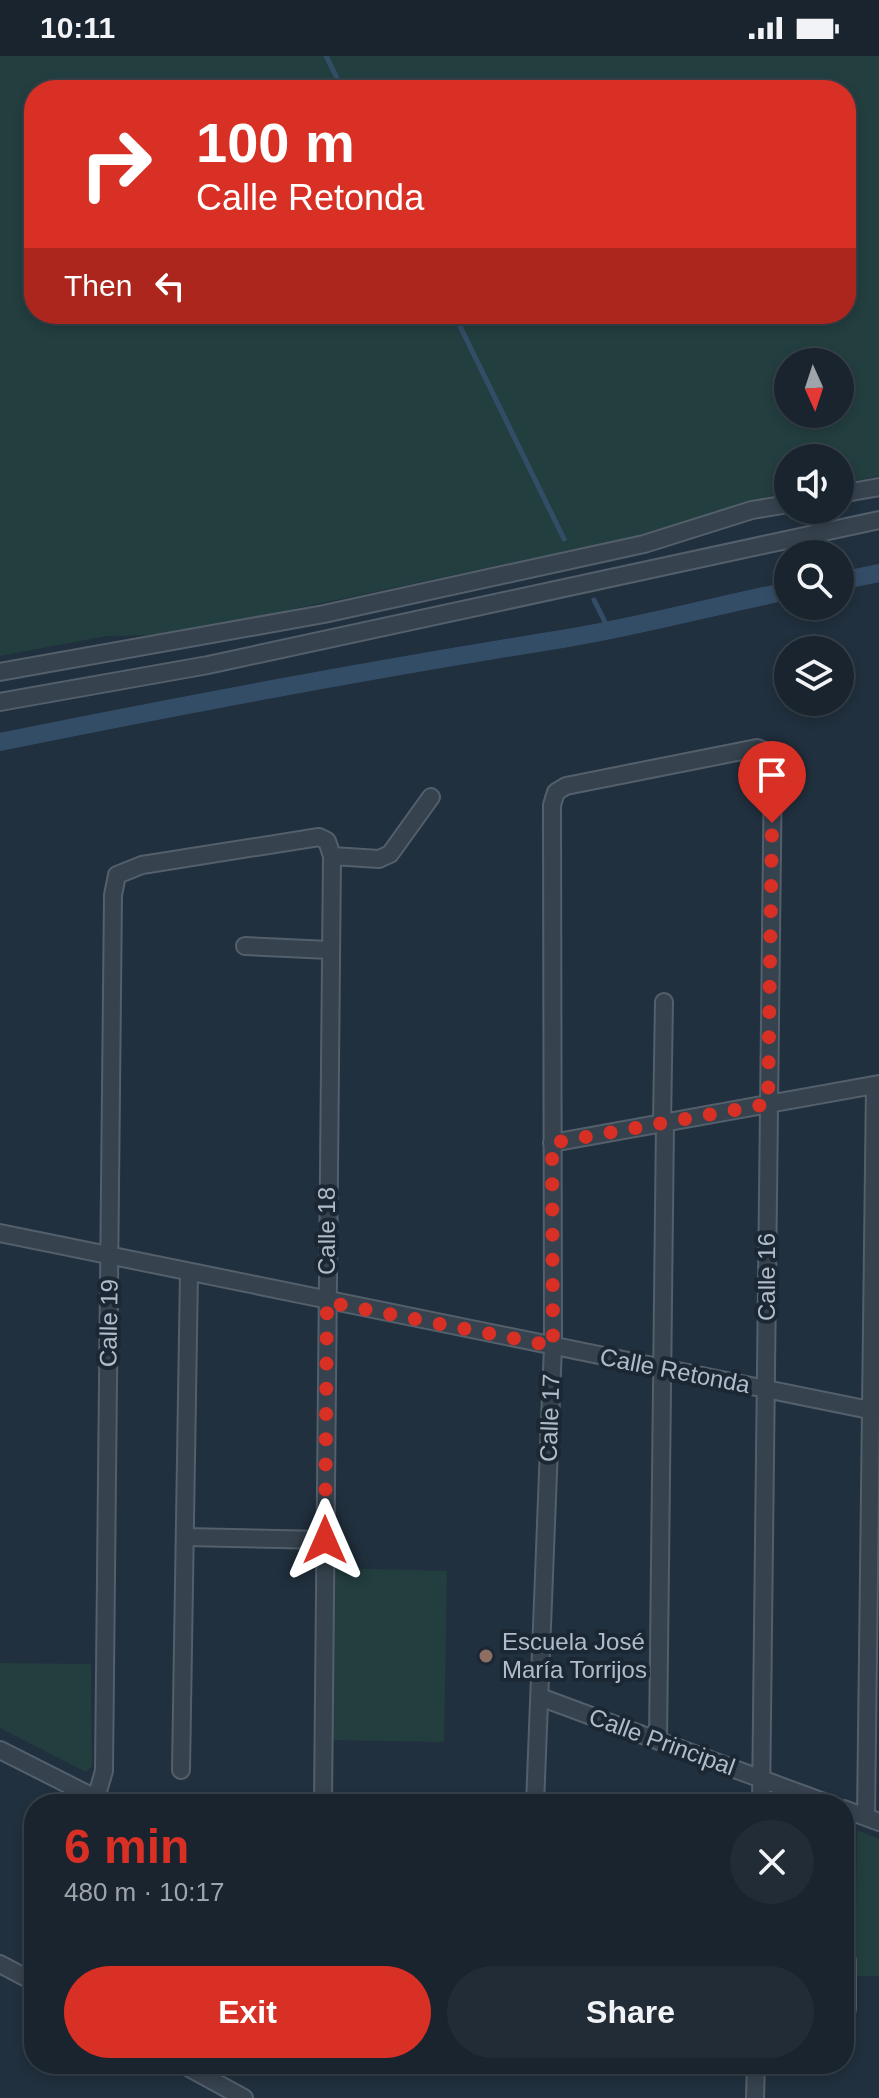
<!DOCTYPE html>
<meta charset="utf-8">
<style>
:root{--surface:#19242e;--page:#222c36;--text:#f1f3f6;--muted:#9fa4aa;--line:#37414a;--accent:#d93025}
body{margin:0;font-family:Arial,sans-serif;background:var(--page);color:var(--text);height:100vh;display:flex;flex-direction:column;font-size:30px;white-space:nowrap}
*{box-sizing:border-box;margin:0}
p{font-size:26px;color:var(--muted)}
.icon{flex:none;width:44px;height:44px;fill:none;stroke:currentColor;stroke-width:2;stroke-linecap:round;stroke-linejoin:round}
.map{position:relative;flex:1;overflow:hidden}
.sheet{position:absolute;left:24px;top:1738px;width:830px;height:280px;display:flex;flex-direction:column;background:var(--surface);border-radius:32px;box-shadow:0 4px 12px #0003,0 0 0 2px var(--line)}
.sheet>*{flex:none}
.guide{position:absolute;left:24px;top:24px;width:832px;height:244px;border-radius:32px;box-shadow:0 4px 12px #0003,0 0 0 2px var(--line);background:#d93025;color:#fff;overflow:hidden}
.needle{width:52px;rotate:177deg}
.controls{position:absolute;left:774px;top:292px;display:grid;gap:16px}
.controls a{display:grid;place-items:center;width:80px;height:80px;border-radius:50%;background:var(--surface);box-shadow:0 4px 12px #0003,0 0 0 2px var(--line);font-size:40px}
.pin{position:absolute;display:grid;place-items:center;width:68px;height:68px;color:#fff;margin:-82px -34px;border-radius:50% 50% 50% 0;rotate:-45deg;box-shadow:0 0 8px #0007}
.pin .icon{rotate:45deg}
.me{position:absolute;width:88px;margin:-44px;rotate:0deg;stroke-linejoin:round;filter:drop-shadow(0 0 6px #0008)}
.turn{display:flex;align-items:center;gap:28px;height:168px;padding:0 40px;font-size:36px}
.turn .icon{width:104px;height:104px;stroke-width:2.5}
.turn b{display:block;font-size:56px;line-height:68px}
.then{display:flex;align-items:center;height:76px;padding:0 40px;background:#0003;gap:16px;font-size:30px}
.round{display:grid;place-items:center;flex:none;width:84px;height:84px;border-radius:42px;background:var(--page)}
.overview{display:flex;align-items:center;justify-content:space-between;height:136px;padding:0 40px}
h1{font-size:48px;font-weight:700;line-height:60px;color:var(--accent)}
.action{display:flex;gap:16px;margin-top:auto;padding:16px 40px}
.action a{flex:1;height:92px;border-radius:48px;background:var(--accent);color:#fff;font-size:32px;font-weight:700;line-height:92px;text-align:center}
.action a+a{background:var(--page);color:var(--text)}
.status{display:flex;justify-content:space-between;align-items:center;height:56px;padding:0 40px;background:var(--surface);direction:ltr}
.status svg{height:22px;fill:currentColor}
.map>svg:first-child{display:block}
</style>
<div class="status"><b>10:11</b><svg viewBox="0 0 49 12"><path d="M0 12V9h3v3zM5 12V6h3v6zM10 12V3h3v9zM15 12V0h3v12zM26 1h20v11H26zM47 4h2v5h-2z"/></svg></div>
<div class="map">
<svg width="879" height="2042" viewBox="0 0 879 2042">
<rect width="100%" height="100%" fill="#21303e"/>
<path fill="#233e3f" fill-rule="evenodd" d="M0 0H879V420L840 428V402H788V439L703 466 224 568 159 579 106 580 0 600ZM34 34H846V258H34ZM788 306H840V358H788Z
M332 1512 447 1515 444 1686 331 1684Z
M0 1607 91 1608 92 1710 86 1716 0 1672Z
M857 1774 879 1783V1920H855Z"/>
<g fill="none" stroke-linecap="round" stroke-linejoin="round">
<path stroke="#344d67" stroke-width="5" d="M326 0 343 34
M454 258 564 483
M594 544 609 574"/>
<path stroke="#344d67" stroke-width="18" d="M840 525 879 517
M0 686C187 648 374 613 562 583 638 571 713 550 788 535"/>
<g stroke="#545f6c" stroke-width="20">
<path id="minor" d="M840 438 879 431
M0 616 324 558 644 488 752 454 788 448
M0 646 208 609 879 464
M332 800 379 803 390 798 431 741
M245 890 329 894
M662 1067 664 946
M552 1087 879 1028
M0 1177 879 1356
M185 1481 325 1484
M540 1641 829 1748
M658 1685 665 1067
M0 1694 107 1748
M181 1714 189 1217
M96 1742 104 1715 113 839 117 819 142 809 319 781 327 785 332 800 323 1748
M535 1748 553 1290 552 749 556 736 566 730 757 692 768 696 773 705 761 1748
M844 1753 879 1766
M866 1761 875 1029
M844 1904H847V1953
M0 1908 34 1926
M182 2008 244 2042
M755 2042 756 2008"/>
</g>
<use href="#minor" stroke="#36424e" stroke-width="16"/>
</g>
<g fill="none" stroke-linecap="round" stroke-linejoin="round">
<path stroke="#d93025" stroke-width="14" stroke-dasharray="0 25.2" d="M325 1484 327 1246 553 1290 552 1087 768 1048 772 767"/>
</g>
<circle fill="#8d6e63" stroke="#1b2733" stroke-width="3" cx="486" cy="1600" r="8"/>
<g text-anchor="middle" stroke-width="8" stroke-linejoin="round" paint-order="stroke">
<g font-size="24" fill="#b1bcca" stroke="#1b2733">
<text transform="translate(327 1175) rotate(-90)" y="8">Calle 18</text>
<text transform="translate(767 1221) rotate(-90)" y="8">Calle 16</text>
<text transform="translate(109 1267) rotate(-89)" y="8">Calle 19</text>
<text transform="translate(675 1315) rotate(11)" y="8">Calle Retonda</text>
<text transform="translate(550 1362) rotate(-88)" y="8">Calle 17</text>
<text transform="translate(662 1686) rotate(20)" y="8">Calle Principal</text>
</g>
<g font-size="24" fill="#b1bcca" stroke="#1b2733" text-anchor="start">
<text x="502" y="1594">Escuela José<tspan x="502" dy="28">María Torrijos</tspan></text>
</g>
</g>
</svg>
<div class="controls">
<a><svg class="needle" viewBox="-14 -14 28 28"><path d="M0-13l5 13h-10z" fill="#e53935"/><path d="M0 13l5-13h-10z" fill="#9fa4aa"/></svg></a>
<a><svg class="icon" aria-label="sound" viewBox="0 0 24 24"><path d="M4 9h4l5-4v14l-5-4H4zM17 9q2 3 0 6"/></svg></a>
<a><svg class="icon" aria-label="search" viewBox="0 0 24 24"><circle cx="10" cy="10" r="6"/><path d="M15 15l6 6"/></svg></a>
<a><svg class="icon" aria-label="layers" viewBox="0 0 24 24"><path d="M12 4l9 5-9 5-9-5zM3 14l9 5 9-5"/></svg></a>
</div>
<div class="pin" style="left:772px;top:767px;background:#d93025"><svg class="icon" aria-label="arrive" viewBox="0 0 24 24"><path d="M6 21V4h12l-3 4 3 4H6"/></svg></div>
<svg class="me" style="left:325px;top:1484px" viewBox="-20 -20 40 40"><path d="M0-17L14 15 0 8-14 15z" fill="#d93025" stroke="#fff" stroke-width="4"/></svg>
<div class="guide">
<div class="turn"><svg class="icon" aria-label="right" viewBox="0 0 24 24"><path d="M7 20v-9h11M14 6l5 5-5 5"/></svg><div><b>100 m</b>Calle Retonda</div></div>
<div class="then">Then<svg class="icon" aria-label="left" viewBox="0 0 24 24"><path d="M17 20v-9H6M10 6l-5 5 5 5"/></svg></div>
</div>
<section class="sheet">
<div class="overview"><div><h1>6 min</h1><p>480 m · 10:17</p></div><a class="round"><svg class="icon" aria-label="close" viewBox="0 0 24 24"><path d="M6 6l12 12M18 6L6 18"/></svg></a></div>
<div class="action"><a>Exit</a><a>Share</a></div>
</section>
</div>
